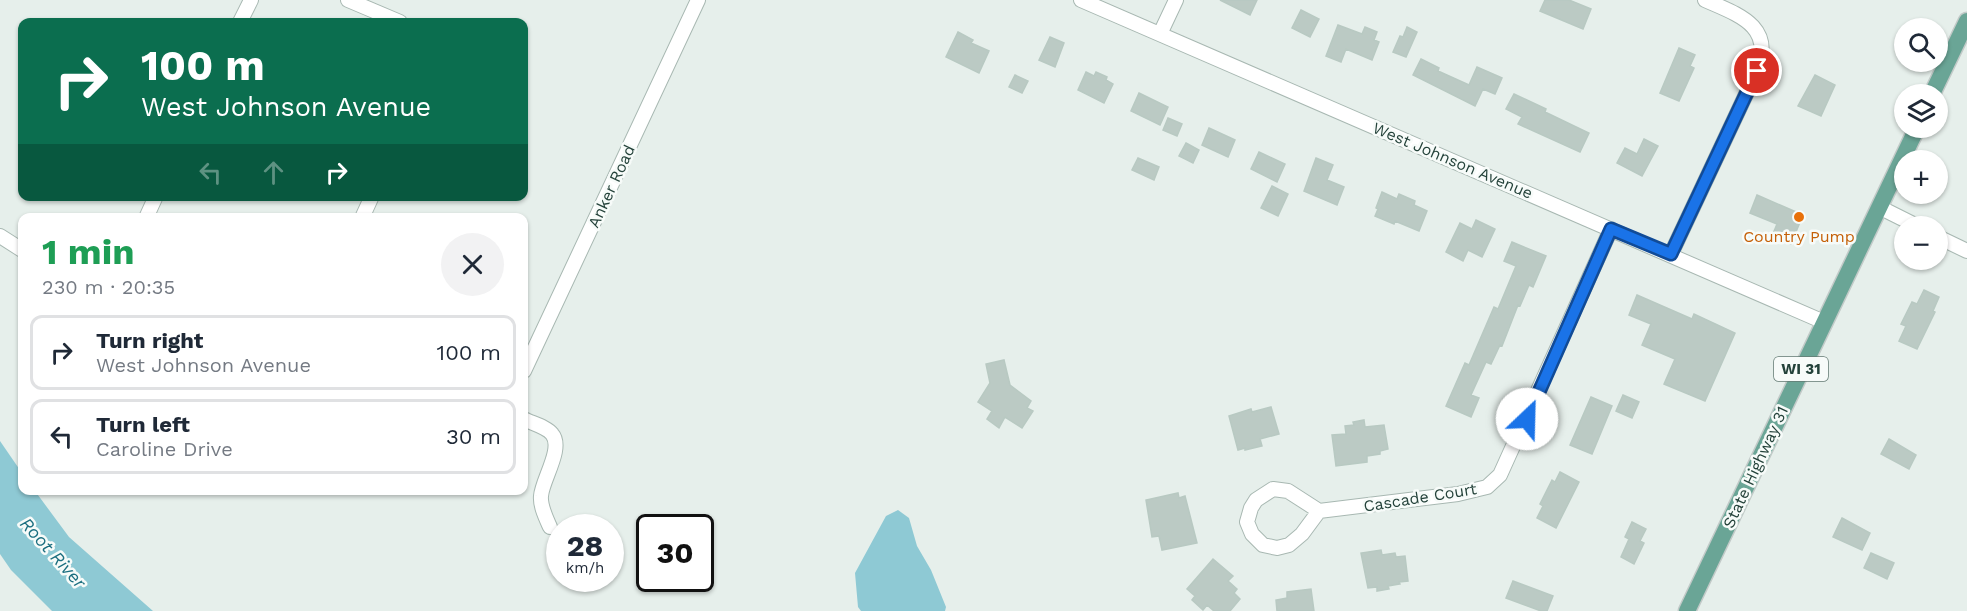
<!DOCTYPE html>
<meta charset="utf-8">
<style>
:root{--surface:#fff;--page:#f2f2f3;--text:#1f2937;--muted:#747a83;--line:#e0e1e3}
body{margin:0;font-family:"Work Sans",sans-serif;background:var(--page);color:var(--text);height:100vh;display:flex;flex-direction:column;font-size:22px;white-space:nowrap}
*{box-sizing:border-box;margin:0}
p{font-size:20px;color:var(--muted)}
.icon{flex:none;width:33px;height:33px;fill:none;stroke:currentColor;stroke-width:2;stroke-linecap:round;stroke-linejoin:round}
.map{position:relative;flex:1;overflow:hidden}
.panel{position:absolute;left:18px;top:213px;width:510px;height:282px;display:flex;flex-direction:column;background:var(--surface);border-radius:12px;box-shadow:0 2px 4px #0004}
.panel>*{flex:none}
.guide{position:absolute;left:18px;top:18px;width:510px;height:183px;border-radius:12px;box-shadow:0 2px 4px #0004;background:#0b6e4f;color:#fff;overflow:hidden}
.tools{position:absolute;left:1894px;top:18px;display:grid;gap:12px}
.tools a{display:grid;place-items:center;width:54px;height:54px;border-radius:50%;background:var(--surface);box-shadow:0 2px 4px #0004;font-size:30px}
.speed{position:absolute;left:546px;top:514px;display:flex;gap:12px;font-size:30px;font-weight:700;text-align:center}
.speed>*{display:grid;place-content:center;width:78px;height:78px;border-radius:50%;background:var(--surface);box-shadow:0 2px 4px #0004;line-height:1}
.speed small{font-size:15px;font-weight:400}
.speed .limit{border:3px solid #111;border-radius:9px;background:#fff;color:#111}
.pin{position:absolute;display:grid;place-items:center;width:51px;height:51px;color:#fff;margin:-26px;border:3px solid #fff;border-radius:50%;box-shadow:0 2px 6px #0007}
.me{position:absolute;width:66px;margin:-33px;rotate:24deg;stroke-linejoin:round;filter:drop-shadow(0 0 4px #0008)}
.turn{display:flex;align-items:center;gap:21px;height:126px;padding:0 24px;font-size:27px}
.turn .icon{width:78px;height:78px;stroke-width:2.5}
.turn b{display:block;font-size:42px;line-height:51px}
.lanes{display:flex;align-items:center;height:57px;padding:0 24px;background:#0003;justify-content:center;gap:30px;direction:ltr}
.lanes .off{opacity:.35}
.round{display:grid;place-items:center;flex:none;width:63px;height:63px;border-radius:32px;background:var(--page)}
.overview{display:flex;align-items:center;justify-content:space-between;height:102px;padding:0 24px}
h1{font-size:36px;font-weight:700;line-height:45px;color:#1e9e55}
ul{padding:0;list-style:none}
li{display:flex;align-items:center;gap:18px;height:75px;margin:0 12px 9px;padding:0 12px;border:3px solid var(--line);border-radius:12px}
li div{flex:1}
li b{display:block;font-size:22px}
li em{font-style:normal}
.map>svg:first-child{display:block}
</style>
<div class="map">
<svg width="1967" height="611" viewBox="0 0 1967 611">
<rect width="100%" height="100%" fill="#e6efeb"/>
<path fill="#8ec9d4" d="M0 441 22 473V490L35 491 69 537 153 611H52L11 570 0 554Z
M898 510 909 518 917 546 931 570 946 607 945 611H861L858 607 855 573 886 516Z"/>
<path fill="#bbcac4" stroke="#b8c9c2" stroke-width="1.5" d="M1220 0H1257L1250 15Z
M1545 0H1569L1591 9 1583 29 1540 11Z
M1301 10 1319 19 1310 37 1292 28Z
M1338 25 1362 34 1365 27 1377 32 1374 40 1379 42 1372 60 1346 49 1341 62 1326 56Z
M1407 27 1417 32 1406 57 1393 52 1400 36 1403 37Z
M958 32 973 40 971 43 989 51 979 73 946 57Z
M1050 37 1064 43 1055 67 1039 60Z
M1679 48 1695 55 1690 66 1694 68 1679 101 1660 93Z
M1421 59 1439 68 1438 71 1469 85 1477 67 1502 78 1495 94 1483 89 1475 106 1413 75Z
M1086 72 1094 76 1096 72 1107 77 1106 80 1113 84 1104 103 1078 90Z
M1015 75 1028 81 1022 93 1009 87Z
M1815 75 1835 85 1821 116 1798 106Z
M1139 93 1168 107 1160 125 1131 111Z
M1514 94 1546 109 1545 112 1589 133 1580 152 1518 124 1522 117 1506 109Z
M1168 118 1182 124 1177 136 1163 130Z
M1209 128 1235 140 1228 157 1202 145Z
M1644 139 1658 146 1642 176 1617 163 1625 148 1637 154Z
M1186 143 1199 150 1193 163 1179 156Z
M1259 152 1285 164 1277 182 1251 169Z
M1138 158 1159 167 1154 180 1132 170Z
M1316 158 1333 165 1327 180 1344 187 1337 205 1304 191Z
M1272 186 1288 194 1278 216 1261 208Z
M1382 192 1397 199 1399 194 1415 201 1414 205 1427 211 1419 231 1395 221 1394 224 1375 216 1378 209 1376 208Z
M1757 195 1803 215 1791 244 1772 236 1777 224 1750 213Z
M1476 220 1495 229 1482 257 1468 250 1463 261 1446 252 1460 223 1472 229Z
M1512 242 1546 256 1533 287 1529 285 1520 306 1518 305 1502 346 1500 345 1491 364 1486 362 1471 395 1479 398 1471 417 1446 406 1465 363 1469 365 1494 307 1498 309 1516 266 1504 261Z
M1924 290 1939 297 1933 311 1935 312 1917 349 1899 341 1906 326 1901 324 1912 302 1917 304Z
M1637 295 1692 319 1694 314 1735 333 1705 401 1664 384 1675 359 1642 345 1651 324 1629 315Z
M1004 360 1010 385 1031 401 1027 408 1033 411 1022 428 1005 417 999 428 987 419 992 411 978 402 990 383 986 364Z
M1623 395 1639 402 1632 418 1616 411Z
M1591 397 1612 406 1592 454 1570 445Z
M1271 407 1279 434 1260 439 1262 446 1245 450V448L1238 450 1229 416 1251 409 1252 412Z
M1364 420 1365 427 1384 425 1388 449 1380 451V454L1367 456V462L1336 466 1332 435 1346 434 1345 426 1354 425 1353 422Z
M1889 439 1916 455 1909 469 1881 454Z
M1560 472 1579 482 1556 528 1537 518 1543 506 1540 504 1552 480 1555 482Z
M1178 493 1179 498 1185 496 1197 543 1162 550 1159 536 1152 537 1146 500Z
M1842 518 1870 533 1862 550 1833 537Z
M1632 522 1646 529 1640 541 1644 543 1634 564 1621 557 1629 539 1625 537Z
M1381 550 1382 555 1395 553 1396 557 1405 556 1408 581 1399 582 1400 584 1388 586 1389 589 1377 591V587L1368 588 1361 553Z
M1871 553 1894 563 1887 579 1864 568Z
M1213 559 1233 576 1228 581 1237 589 1234 593 1240 599 1230 611H1214L1207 605 1203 610 1192 600 1195 596 1187 589Z
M1513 581 1553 596 1547 611H1541L1506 598Z
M1311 589 1314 611H1277L1276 600 1287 598V592Z"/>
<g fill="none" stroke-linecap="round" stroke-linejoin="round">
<g stroke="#a8b8b2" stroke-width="16">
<path id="minor" d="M348 0 400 22
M1081 0 1824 322
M240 22 251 0
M1160 34 1176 0
M1879 207 1917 226
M146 218 156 196
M362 218 372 196
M0 236 22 250
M1938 237 1967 251
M1671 254 1757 71C1775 26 1739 15 1705 0
M524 371 698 0
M524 419C531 423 547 427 552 434 564 448 542 480 541 496 540 506 546 518 550 527
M1319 511 1302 534 1289 545 1277 548 1263 545 1252 534 1247 522 1251 508 1256 500 1273 489 1288 491 1319 511 1458 494 1487 487 1500 475 1611 229"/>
</g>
<g stroke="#c2cac8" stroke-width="19">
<path id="major" d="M1932 94 1967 21
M1687 611 1917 128"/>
</g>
<use href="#minor" stroke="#fff" stroke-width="14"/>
<use href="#major" stroke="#6aa596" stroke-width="16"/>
</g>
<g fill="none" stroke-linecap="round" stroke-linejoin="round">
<g stroke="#114b97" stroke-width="15">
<path id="route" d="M1527 419 1611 229 1671 254 1757 71"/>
</g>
<use href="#route" stroke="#1a73e8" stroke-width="10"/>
</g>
<circle fill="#e8710a" stroke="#f7fbf9" stroke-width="2" cx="1799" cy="217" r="6"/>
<g text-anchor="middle" stroke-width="5" stroke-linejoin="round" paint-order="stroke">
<rect fill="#f7fbf9" stroke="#637a73" stroke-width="1.5" x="1774" y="357" width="54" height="24" rx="4.5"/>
<g font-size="15" font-weight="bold" fill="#24423a">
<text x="1801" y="374">WI 31</text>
</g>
<g font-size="16" fill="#24423a" stroke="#f7fbf9">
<text transform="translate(1453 160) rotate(23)" y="6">West Johnson Avenue</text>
<text transform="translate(611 186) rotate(-65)" y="6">Anker Road</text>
<text transform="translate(1755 467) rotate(-65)" y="6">State Highway 31</text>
<text transform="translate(1420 497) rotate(-9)" y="6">Cascade Court</text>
</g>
<g font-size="16" fill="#c56008" stroke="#f7fbf9">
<text x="1799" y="242">Country Pump</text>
</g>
<g font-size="18" font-style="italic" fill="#1c6f80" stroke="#f7fbf9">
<text transform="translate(53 553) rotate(48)" y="6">Root River</text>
</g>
</g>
</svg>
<div class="tools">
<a><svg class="icon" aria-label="search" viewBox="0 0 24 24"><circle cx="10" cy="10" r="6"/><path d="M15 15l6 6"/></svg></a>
<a><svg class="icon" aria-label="layers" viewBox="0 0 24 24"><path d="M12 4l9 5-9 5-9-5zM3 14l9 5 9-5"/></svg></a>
<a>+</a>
<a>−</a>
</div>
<div class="speed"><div>28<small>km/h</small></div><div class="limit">30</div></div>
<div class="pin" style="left:1757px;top:71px;background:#d93025"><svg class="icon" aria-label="arrive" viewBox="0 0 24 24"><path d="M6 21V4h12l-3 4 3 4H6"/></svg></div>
<svg class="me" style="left:1527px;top:419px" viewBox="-20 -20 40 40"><circle r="19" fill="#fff"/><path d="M0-13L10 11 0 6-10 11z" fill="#1a73e8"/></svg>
<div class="guide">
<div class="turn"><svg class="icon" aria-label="right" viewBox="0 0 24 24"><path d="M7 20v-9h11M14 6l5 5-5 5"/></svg><div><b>100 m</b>West Johnson Avenue</div></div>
<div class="lanes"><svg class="icon off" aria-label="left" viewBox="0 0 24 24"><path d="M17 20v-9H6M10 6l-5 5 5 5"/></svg><svg class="icon off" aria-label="ahead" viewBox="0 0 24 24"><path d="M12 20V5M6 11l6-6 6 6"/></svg><svg class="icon" aria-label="right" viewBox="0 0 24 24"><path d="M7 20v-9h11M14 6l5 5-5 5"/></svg></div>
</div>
<section class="panel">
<div class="overview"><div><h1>1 min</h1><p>230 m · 20:35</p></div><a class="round"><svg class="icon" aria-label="close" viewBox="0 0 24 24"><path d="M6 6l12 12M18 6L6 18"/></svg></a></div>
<ul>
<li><svg class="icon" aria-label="right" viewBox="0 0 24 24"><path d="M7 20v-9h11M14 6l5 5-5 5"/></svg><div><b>Turn right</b><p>West Johnson Avenue</p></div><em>100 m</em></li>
<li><svg class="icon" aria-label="left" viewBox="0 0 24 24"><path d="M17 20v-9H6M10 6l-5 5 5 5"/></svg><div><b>Turn left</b><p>Caroline Drive</p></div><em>30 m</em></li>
</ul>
</section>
</div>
